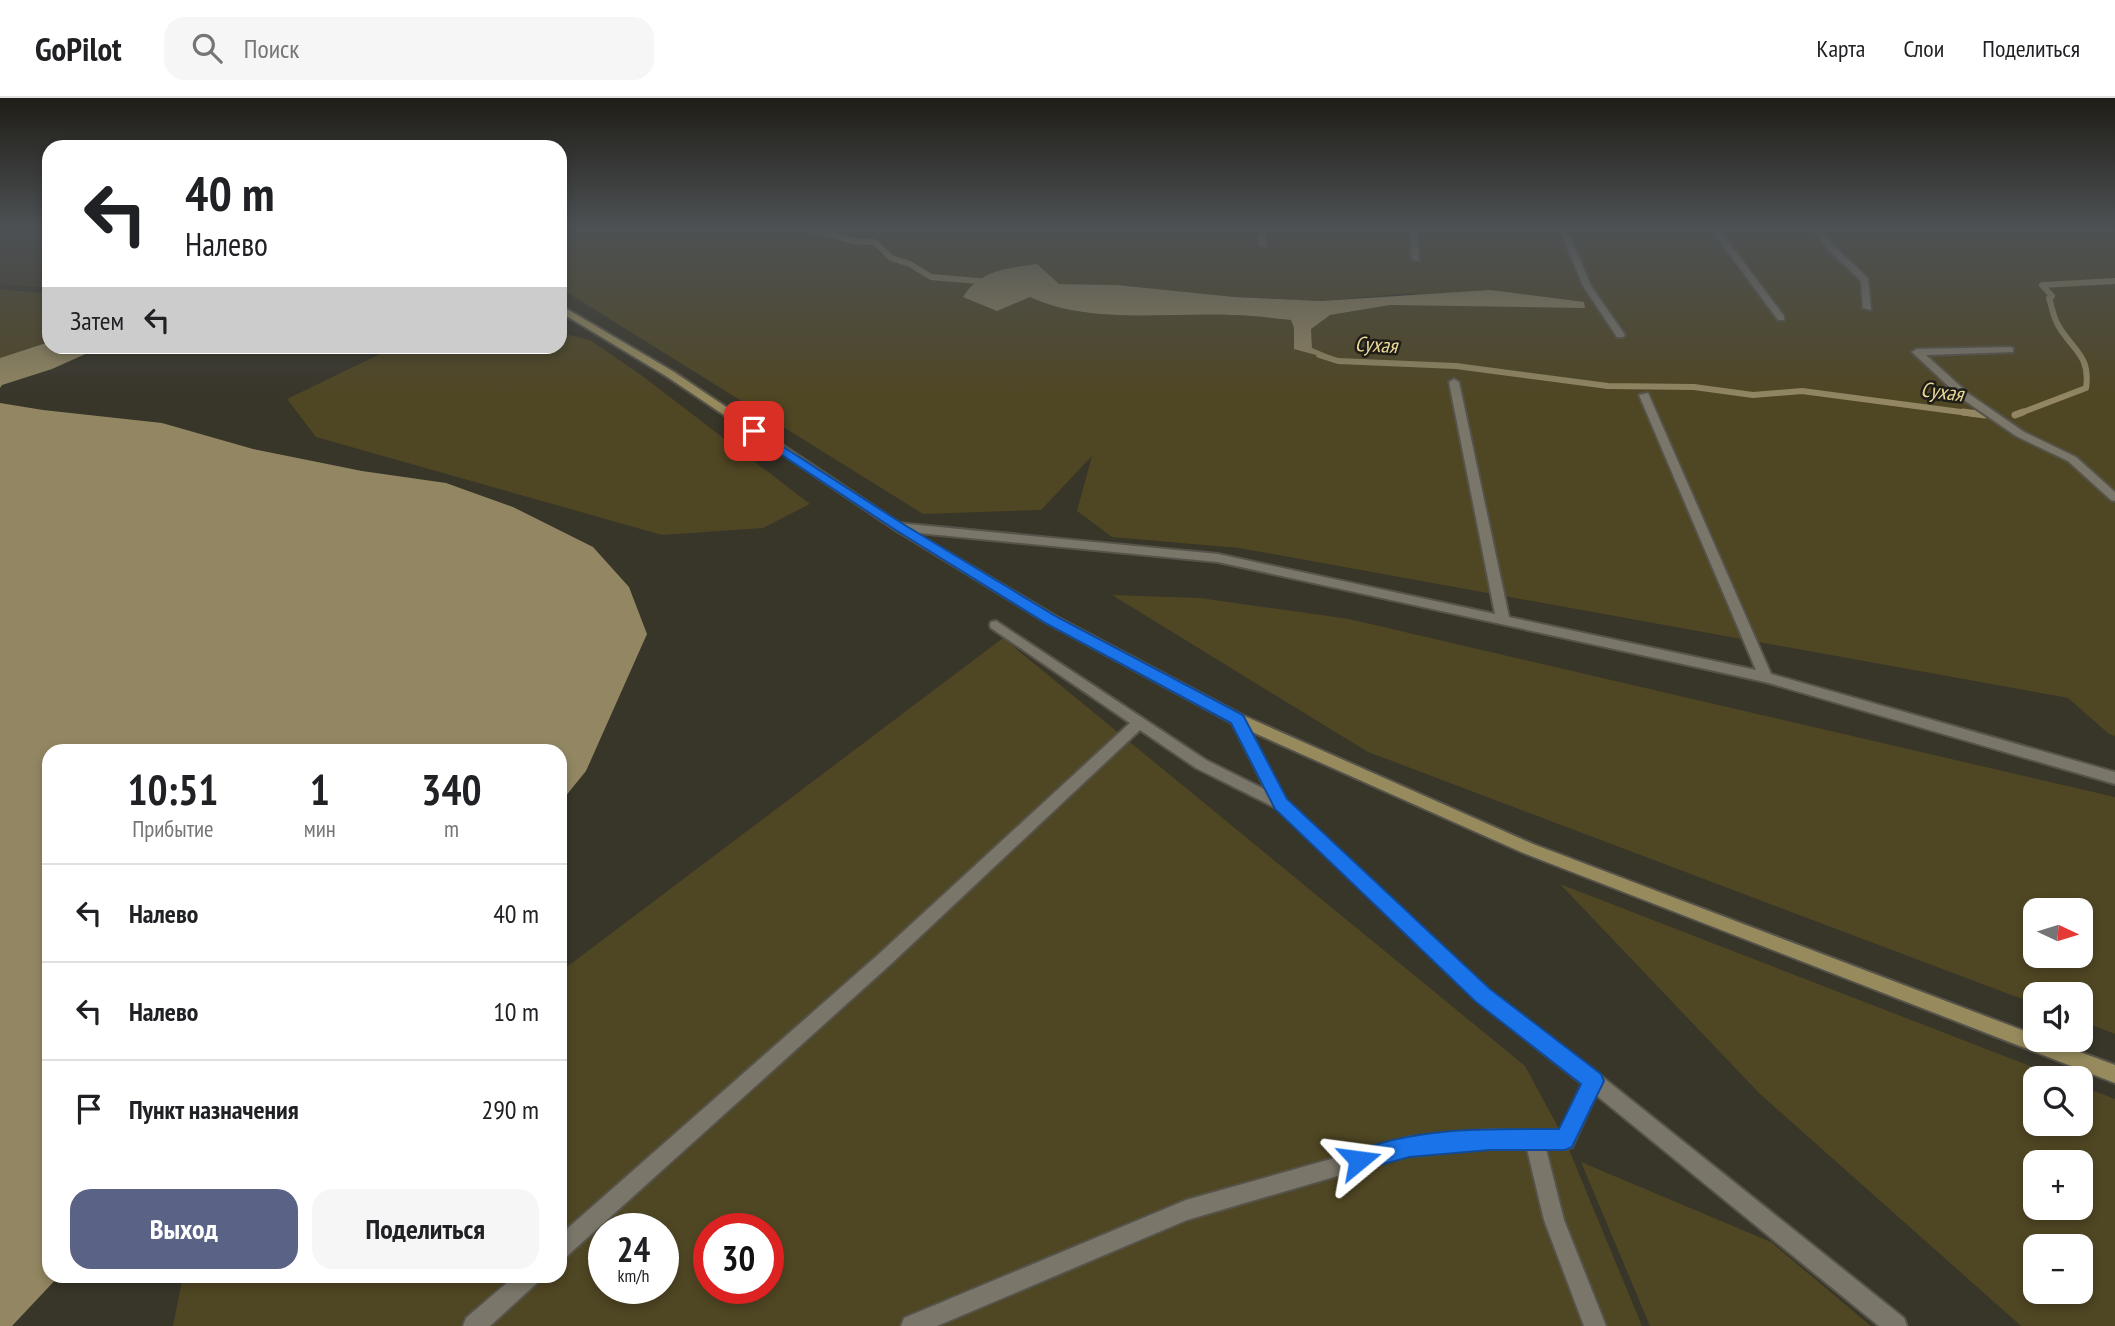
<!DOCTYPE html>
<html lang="ru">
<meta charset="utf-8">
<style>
:root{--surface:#fff;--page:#f6f6f6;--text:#202124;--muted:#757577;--line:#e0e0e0;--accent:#5a6286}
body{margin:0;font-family:"PT Sans Narrow",sans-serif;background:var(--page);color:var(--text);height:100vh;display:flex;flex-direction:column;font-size:26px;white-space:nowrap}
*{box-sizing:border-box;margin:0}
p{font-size:23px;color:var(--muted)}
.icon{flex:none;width:38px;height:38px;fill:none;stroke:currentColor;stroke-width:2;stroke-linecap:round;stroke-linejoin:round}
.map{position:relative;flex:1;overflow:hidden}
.sheet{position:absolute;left:42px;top:646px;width:525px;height:539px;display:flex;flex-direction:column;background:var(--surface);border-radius:21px;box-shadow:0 4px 10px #0003}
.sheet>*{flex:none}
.hud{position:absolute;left:42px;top:42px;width:525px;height:214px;border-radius:21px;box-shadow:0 4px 10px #0003;background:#fff;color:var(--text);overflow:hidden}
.needle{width:46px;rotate:94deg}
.fabs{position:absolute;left:2023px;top:800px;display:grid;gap:14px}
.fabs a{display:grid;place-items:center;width:70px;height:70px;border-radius:14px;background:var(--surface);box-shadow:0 4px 10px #0003;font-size:35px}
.speed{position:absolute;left:588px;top:1115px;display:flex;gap:14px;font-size:35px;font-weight:700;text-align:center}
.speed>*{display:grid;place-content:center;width:91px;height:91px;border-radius:50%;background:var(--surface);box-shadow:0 4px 10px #0003;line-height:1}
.speed small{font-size:18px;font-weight:400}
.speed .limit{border:10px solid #d22;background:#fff;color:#111}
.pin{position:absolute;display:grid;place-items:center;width:60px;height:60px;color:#fff;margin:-30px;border-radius:14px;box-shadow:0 4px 10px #0006}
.me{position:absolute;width:77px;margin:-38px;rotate:74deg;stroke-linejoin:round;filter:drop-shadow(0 0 5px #0008)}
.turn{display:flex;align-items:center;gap:24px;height:147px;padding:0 28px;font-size:32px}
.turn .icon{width:91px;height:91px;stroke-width:2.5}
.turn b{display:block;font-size:49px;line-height:60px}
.then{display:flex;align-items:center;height:66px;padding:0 28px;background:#0003;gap:14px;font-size:26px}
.eta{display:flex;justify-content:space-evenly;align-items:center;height:119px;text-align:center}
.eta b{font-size:42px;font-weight:700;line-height:49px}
.action{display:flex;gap:14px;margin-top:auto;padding:14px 28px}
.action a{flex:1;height:80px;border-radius:21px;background:var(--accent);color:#fff;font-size:28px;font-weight:700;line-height:80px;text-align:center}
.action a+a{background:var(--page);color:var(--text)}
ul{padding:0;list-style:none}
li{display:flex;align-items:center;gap:21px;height:98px;padding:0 28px;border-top:2px solid var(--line)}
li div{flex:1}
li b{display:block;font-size:26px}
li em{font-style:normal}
header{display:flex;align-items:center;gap:42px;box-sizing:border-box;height:98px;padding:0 35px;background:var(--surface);border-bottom:2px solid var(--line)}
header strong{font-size:33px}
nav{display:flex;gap:38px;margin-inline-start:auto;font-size:24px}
.search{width:490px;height:63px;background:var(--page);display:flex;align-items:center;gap:18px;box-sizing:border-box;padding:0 24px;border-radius:21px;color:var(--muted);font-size:26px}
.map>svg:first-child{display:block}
</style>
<header>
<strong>GoPilot</strong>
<div class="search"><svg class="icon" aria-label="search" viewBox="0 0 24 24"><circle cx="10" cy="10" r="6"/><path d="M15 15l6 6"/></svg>Поиск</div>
<nav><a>Карта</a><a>Слои</a><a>Поделиться</a></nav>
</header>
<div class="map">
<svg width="2115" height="1228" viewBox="0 0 2115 1228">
<rect width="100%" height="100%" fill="#383529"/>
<path fill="#443f2c" d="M0 130H49V190L0 186Z"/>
<path fill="#4f4623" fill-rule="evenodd" d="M569 130H2115V638L2109 636 2068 600 1239 450 1112 439 1077 413 1092 358 1041 412 923 416 560 190V133ZM1036 166 1058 186 1117 187 1235 199 1321 203 1411 195 1447 207H1390L1330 217 1311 230 1312 250 1294 251V230L1291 222C1271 220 1252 217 1232 217 1168 214 1090 227 1030 199Z
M0 191 49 196V244L0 260Z
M560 235 590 242 641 277 810 406 763 430 662 437 316 339 287 301 382 255 400 249 560 248Z
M1112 497 1200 500 1349 521 2115 699V936L2081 923V896H2035V906L1368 654ZM2035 812H2081V858H2035Z
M1003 540 1525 968 1565 1042 1642 1228H173L183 1178H560V874ZM604 1130H663V1190H604ZM709 1130H768V1190H709Z
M1560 786 2061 980H2035V1026H2081V988L2115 1001V1228H2021L1759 995ZM2035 1064H2081V1110H2035ZM2081 1148V1194H2035V1148Z
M1581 1064 1771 1144 1871 1228H1650Z"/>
<path fill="#928762" d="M1037 166 1059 186 1117 187 1235 199 1321 203 1490 192 1584 204 1585 210 1390 207 1330 217 1311 231 1312 250 1331 258 1327 260 1294 251V230L1291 222C1271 220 1251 217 1232 217 1168 214 1090 227 1030 199L997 213 963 199C979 172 1009 170 1037 166Z
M49 244V248L101 249 52 271 2 287 0 290V260Z
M0 305 43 312 162 325 253 351 362 373 446 385 513 409 593 449 629 489 647 536 586 673 560 705V653H49V1178H59L12 1228H0Z"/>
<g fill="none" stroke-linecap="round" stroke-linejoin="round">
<path stroke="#928762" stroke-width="6" d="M806 130 855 143 875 144 891 160 910 166 931 179 990 184
M1319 257 1338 263 1456 268 1608 288 1694 289 1753 297 1802 293 1976 316
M2018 316 2086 290C2091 257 2072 252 2058 227 2053 218 2052 209 2049 200L2052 198 2042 187 2115 183"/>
<path stroke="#928762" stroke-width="7" d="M1963 314 1985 317
M2015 317 2023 314"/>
<g stroke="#56534a" stroke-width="4">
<path id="service" d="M1258 130H1266V149L1259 147Z
M1409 130H1417L1419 163 1412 161Z
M1559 130H1567L1591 188 1625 237 1623 239H1617L1583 188Z
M1710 130H1718L1784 218V222H1778Z
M1812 130H1820L1835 149 1868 180 1871 212 1863 210 1861 183 1829 153Z
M2010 249 2013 250V254L1926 257 1969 296 2024 334 2076 359 2115 394V403L2111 402 2068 363 2016 338 1961 300 1912 254 1917 251Z"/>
</g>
<g stroke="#56534a" stroke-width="4">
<path id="minor" d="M1454 281 1459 284 1509 519 1756 572 1639 297 1648 295 1771 576 2115 674V686L1765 584 1218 464 898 433 892 429 898 425 1218 456 1495 516 1449 284Z
M996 523 1206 662 1266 692 1230 621 1232 617H1242L1286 702 1489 893 1600 977 1904 1220 1907 1228H1879L1596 997 1572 1049 1565 1051H1546L1564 1122 1606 1228H1584L1544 1122 1527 1051 1490 1050 1409 1057 1187 1122 937 1228H901L904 1220 1186 1102 1409 1039 1490 1032 1560 1033 1582 986 1477 903 1276 710 1196 670 1140 632 892 865 567 1158 560 1161V1137L880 855 1130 625 991 530 990 527 991 524Z
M515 1178H540L537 1185 490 1228H463L466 1220Z"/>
</g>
<g stroke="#56534a" stroke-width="4">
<path id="secondary" d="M560 207 674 274 902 427 1057 519 1242 617 1533 746 2035 937V942H2047L2115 967V985L1521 754 1232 625 1047 525 894 431 666 278 560 214Z"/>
</g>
<use href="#service" fill="#7a7669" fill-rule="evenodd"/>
<use href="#minor" fill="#7a7669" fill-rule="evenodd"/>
<use href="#secondary" fill="#978b5e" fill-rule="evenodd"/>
</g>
<linearGradient id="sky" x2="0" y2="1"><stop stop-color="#1f1d17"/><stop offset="0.43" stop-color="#4d5154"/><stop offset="1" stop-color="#4d5154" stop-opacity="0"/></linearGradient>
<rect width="2115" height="302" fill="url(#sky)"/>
<path fill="#1a73e8" stroke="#114b97" stroke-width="2" d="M754 330 903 426 1057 519 1243 617 1287 701 1490 891 1601 976 1604 983 1572 1049 1565 1052H1490L1409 1059 1359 1073 1352 1070 1348 1062 1352 1055C1417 1028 1490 1031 1559 1031L1581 986 1476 904 1275 711 1231 625 1047 526 894 431 750 336V331Z"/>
<g text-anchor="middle" stroke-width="5" stroke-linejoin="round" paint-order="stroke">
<g font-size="21" font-style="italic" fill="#ebd99a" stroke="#1e1d17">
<text transform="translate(1376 247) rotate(3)" y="7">Сухая</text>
<text transform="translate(1942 294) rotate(7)" y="7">Сухая</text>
</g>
</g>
</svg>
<div class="fabs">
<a><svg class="needle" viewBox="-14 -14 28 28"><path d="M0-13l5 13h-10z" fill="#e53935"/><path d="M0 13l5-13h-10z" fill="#757577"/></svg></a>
<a><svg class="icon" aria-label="sound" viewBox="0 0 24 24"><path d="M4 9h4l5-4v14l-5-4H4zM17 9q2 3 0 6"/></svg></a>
<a><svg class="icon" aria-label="search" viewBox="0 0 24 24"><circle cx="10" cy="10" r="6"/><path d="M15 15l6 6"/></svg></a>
<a>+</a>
<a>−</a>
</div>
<div class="speed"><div>24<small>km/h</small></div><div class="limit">30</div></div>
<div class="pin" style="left:754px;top:333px;background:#d93025"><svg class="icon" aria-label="arrive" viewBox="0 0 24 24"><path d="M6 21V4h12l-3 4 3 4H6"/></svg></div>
<svg class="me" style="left:1359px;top:1062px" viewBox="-20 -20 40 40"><path d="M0-17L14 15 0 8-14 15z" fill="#1a73e8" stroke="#fff" stroke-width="4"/></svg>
<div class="hud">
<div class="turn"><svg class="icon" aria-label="left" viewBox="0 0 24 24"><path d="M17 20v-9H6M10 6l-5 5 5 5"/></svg><div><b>40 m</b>Налево</div></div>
<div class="then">Затем<svg class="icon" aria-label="left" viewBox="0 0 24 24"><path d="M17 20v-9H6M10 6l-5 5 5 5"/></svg></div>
</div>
<section class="sheet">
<div class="eta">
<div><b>10:51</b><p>Прибытие</p></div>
<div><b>1</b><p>мин</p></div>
<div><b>340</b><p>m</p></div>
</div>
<ul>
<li><svg class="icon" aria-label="left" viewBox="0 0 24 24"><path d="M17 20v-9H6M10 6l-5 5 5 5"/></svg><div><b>Налево</b></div><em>40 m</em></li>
<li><svg class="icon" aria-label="left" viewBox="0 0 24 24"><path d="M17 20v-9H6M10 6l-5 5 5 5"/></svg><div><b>Налево</b></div><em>10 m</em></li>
<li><svg class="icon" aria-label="arrive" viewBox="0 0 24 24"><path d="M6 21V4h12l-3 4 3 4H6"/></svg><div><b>Пункт назначения</b></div><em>290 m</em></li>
</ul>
<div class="action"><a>Выход</a><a>Поделиться</a></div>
</section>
</div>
